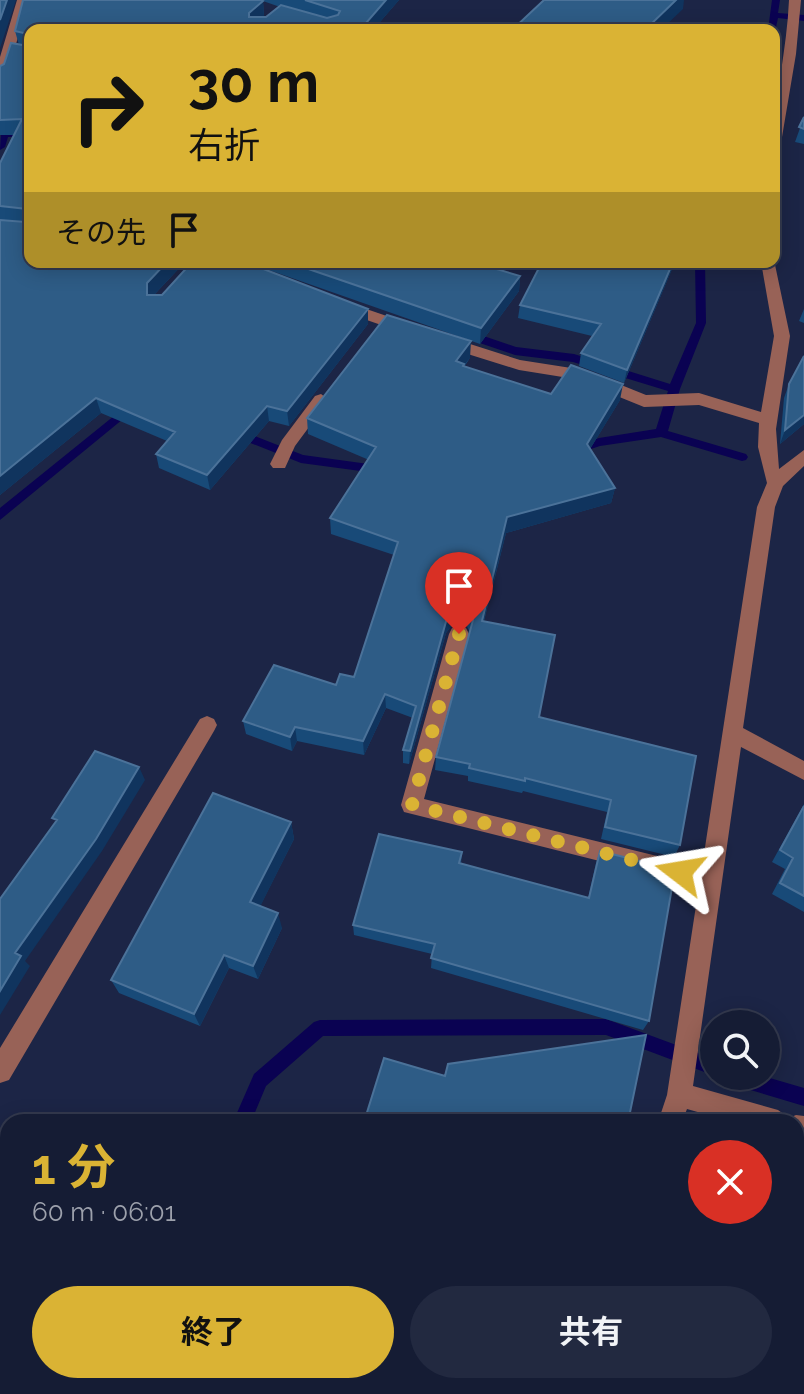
<!DOCTYPE html>
<html lang="ja">
<meta charset="utf-8">
<style>
:root{--surface:#151c34;--page:#222940;--text:#f1f3f6;--muted:#9da1ac;--line:#343a4f;--accent:#dab334}
body{margin:0;font-family:Raleway,"Noto Sans JP",sans-serif;background:var(--page);color:var(--text);height:100vh;display:flex;flex-direction:column;font-size:30px;white-space:nowrap}
*{box-sizing:border-box;margin:0}
p{font-size:26px;color:var(--muted)}
.icon{flex:none;width:44px;height:44px;fill:none;stroke:currentColor;stroke-width:2;stroke-linecap:round;stroke-linejoin:round}
.map{position:relative;flex:1;overflow:hidden}
.details{position:absolute;left:0px;top:1114px;width:804px;height:280px;display:flex;flex-direction:column;background:var(--surface);border-radius:24px 24px 0 0;box-shadow:0 4px 20px #0003,0 0 0 2px var(--line)}
.details>*{flex:none}
.top-card{position:absolute;left:24px;top:24px;width:756px;height:244px;border-radius:16px;box-shadow:0 4px 20px #0003,0 0 0 2px var(--line);background:#dab334;color:#111;overflow:hidden}
.tools{position:absolute;left:700px;top:1010px;display:grid;gap:16px}
.tools a{display:grid;place-items:center;width:80px;height:80px;border-radius:50%;background:var(--surface);box-shadow:0 4px 20px #0003,0 0 0 2px var(--line);font-size:40px}
.pin{position:absolute;display:grid;place-items:center;width:68px;height:68px;color:#fff;margin:-82px -34px;border-radius:50% 50% 50% 0;rotate:-45deg;box-shadow:0 0 8px #0007}
.pin .icon{rotate:45deg}
.me{position:absolute;width:88px;margin:-44px;rotate:284deg;stroke-linejoin:round;filter:drop-shadow(0 0 6px #0008)}
.turn{display:flex;align-items:center;gap:28px;height:168px;padding:0 32px;font-size:36px}
.turn .icon{width:104px;height:104px;stroke-width:2.5}
.turn b{display:block;font-size:56px;line-height:68px}
.then{display:flex;align-items:center;height:76px;padding:0 32px;background:#0003;gap:16px;font-size:30px}
.round{display:grid;place-items:center;flex:none;width:84px;height:84px;border-radius:42px;background:var(--page)}
.summary{display:flex;align-items:center;justify-content:space-between;height:136px;padding:0 32px}
h1{font-size:48px;font-weight:700;line-height:60px;color:var(--accent)}
.action{display:flex;gap:16px;margin-top:auto;padding:16px 32px}
.action a{flex:1;height:92px;border-radius:48px;background:var(--accent);color:#111;font-size:32px;font-weight:700;line-height:92px;text-align:center}
.action a+a{background:var(--page);color:var(--text)}
.map>svg:first-child{display:block}
</style>
<div class="map">
<svg width="804" height="1394" viewBox="0 0 804 1394">
<rect width="100%" height="100%" fill="#1c2546"/>
<g fill="none" stroke-linecap="round" stroke-linejoin="round">
<path fill="#0a0252" fill-rule="evenodd" d="M772 0H780L778 13 804 15V21L778 18 775 32 768 30Z
M30 130V136L8 137 5 147 0 150 1 132Z
M695 262H705L706 323 680 389 668 431 746 454 748 457 746 460 742 461 661 437 600 446 576 454 572 453 570 450 572 447 599 438 656 429 668 391 573 362 515 355 462 337 460 334 466 330 516 347 574 354 670 384 696 323Z
M130 403 136 407 134 410 0 520V508Z
M237 429 303 455 383 466 389 470 383 474 301 463 233 436 231 433Z
M606 1019 714 1059 715 1076 606 1035 323 1036 266 1086 251 1122H233L254 1074 314 1022 320 1020Z
M725 1076H763L804 1088V1106L734 1085 728 1082Z
M119 1386H139L135 1394H115Z"/>
<path fill="#986257" fill-rule="evenodd" d="M17 0H29L6 78 0 82V57Z
M789 0H801L796 54 781 143 774 147C774 97 787 50 789 0Z
M774 260 790 336 776 429 779 469 804 450V466L783 486 775 507 743 728 804 761V780L741 747 693 1086 778 1110 789 1118 796 1115 804 1116V1142L796 1139V1122H733L687 1109 682 1122H658L667 1095 699 886 412 814 404 812 401 805 449 634 452 628H466L469 634 424 799 702 867 757 507 767 483 758 447 759 423 699 405 644 407 575 379 519 370 439 345 437 341 445 336 520 360 584 370 646 395 699 393 761 412 774 336 761 262Z
M343 301 413 325 415 329 407 334 338 310V302Z
M321 394 329 400 295 446 285 468H273L270 464 282 440 315 396Z
M207 716 214 719 217 725 214 731 9 1080 0 1083V1048L200 719Z
M572 1386H600L597 1394H569Z"/>
<path fill="#fca291" fill-rule="evenodd" d="M0 1139 8 1143V1169L0 1165Z
M446 1386H487L490 1394H449Z"/>
</g>
<path fill="#184a78" fill-rule="evenodd" d="M23 0H399L373 30H30L185 262 154 295 368 309V324L289 426 269 421 210 490 159 468 156 454 167 441 101 413 0 495V163L14 135H0V66L4 64 19 45 15 31ZM263 1 280 7 266 17H262L264 16Z
M804 117V144L795 142Z
M246 262H473L520 276 519 291 480 344Z
M675 262 624 383 579 366 581 353 592 336 518 318 520 305Z
M804 309V323L799 321Z
M470 358 464 367 551 394 620 400 590 449 615 488 611 503 506 533 484 621 539 717 680 845 674 857 601 839 607 812 523 791 522 793 468 781V776L435 770 436 757 470 632 466 625H452L446 633 409 764 403 763V750L413 718 386 708 364 755 297 741 292 751 246 734 243 721 354 677 394 555 331 534 330 518 369 460 308 434 307 418Z
M789 384 804 424 780 444 784 398Z
M804 804V912L772 894 785 869 772 862Z
M291 822 294 839 260 906 282 928 258 979 229 968 200 1026 119 993 111 980Z
M600 851 649 1021 643 1030 431 968 432 954 354 935 353 925 462 852 461 864 588 898 596 863Z
M779 1386H796L804 1394H777Z"/>
<path fill="#10345e" d="M7 0H16L0 48V20Z
M386 0H399L373 30H360Z
M676 0H684L683 9 661 30H645Z
M263 1 264 16 251 28 249 13Z
M167 262H185L151 298 147 295V283Z
M673 262H675L624 383 627 370Z
M520 276 519 291 480 344 481 328Z
M368 309V324L289 426 287 411Z
M471 341 470 358 464 365 463 380 456 361Z
M623 384 620 400 584 459 587 444Z
M96 398 101 413 0 495V476Z
M267 406 269 421 210 490 207 475Z
M804 415V424L780 444 785 430Z
M615 488 611 503 506 533 480 635 482 621 507 517Z
M453 610 452 625 446 633 409 764 410 751 447 618Z
M385 694 386 708 364 755 363 741Z
M295 727 297 741 292 751 290 737Z
M139 767 145 780 102 851 25 961 30 966 0 1015V991L15 953Z
M291 822 294 839 255 917 250 902Z
M278 913 282 928 258 979 253 966Z
M224 955 229 968 200 1026 194 1014Z
M93 1386H101L98 1394H89Z"/>
<path fill="#2e5c86" stroke="#4b7299" stroke-width="2" d="M0 0H7L0 20Z
M23 0H261L263 1 249 13V17H266L281 5 327 18 338 15 340 11 305 0H386L360 30H30V262H167L147 283V295H162L192 262H245L368 309 287 411 267 406 207 475 156 454 175 432 96 398 0 476V220L25 222 28 219 27 209 0 206V163L22 119 0 120V66L4 64 11 43 28 46V34L15 31Z
M544 0H676L645 30H512Z
M804 117V129L799 127Z
M288 262H473L520 276 481 328Z
M542 262H673L627 370 581 353 601 324 520 305Z
M387 315 471 341 456 361 464 364 463 366 551 394 571 365 623 384 587 444 615 488 507 517 482 621 555 635 539 717 696 756 680 845 605 827 611 800 525 778V781L469 768 470 764 436 757 473 620 467 610H453L447 618 410 751 403 750 416 706 385 694 363 741 295 727 290 737 243 721 274 665 336 685 340 674 354 677 398 542 330 518 376 447 307 418Z
M804 356V415L785 430 789 384Z
M95 751 139 767 96 839 15 953 21 956 0 991V899L57 820 52 818Z
M213 793 291 822 250 902 278 913 253 966 224 955 194 1014 111 980Z
M804 806V896L780 883 793 858 780 850Z
M379 834 462 852 459 863 589 898 600 851 675 870 649 1021 431 958 435 944 353 925Z
M646 1035 628 1122H485L472 1118 471 1122H364L384 1058 445 1076 448 1064Z
M796 1138 804 1140V1394H790L791 1386H796Z
M25 1386H93L89 1394H22Z"/>
<g fill="none" stroke-linecap="round" stroke-linejoin="round">
<path stroke="#dab334" stroke-width="14" stroke-dasharray="0 25.2" d="M459 634 412 805 680 872"/>
</g>
</svg>
<div class="tools">
<a><svg class="icon" aria-label="search" viewBox="0 0 24 24"><circle cx="10" cy="10" r="6"/><path d="M15 15l6 6"/></svg></a>
</div>
<div class="pin" style="left:459px;top:634px;background:#d93025"><svg class="icon" aria-label="arrive" viewBox="0 0 24 24"><path d="M6 21V4h12l-3 4 3 4H6"/></svg></div>
<svg class="me" style="left:680px;top:872px" viewBox="-20 -20 40 40"><path d="M0-17L14 15 0 8-14 15z" fill="#dab334" stroke="#fff" stroke-width="4"/></svg>
<div class="top-card">
<div class="turn"><svg class="icon" aria-label="right" viewBox="0 0 24 24"><path d="M7 20v-9h11M14 6l5 5-5 5"/></svg><div><b>30 m</b>右折</div></div>
<div class="then">その先<svg class="icon" aria-label="arrive" viewBox="0 0 24 24"><path d="M6 21V4h12l-3 4 3 4H6"/></svg></div>
</div>
<section class="details">
<div class="summary"><div><h1>1 分</h1><p>60 m · 06:01</p></div><a class="round" style="background:#d93025;color:#fff"><svg class="icon" aria-label="close" viewBox="0 0 24 24"><path d="M6 6l12 12M18 6L6 18"/></svg></a></div>
<div class="action"><a>終了</a><a>共有</a></div>
</section>
</div>
